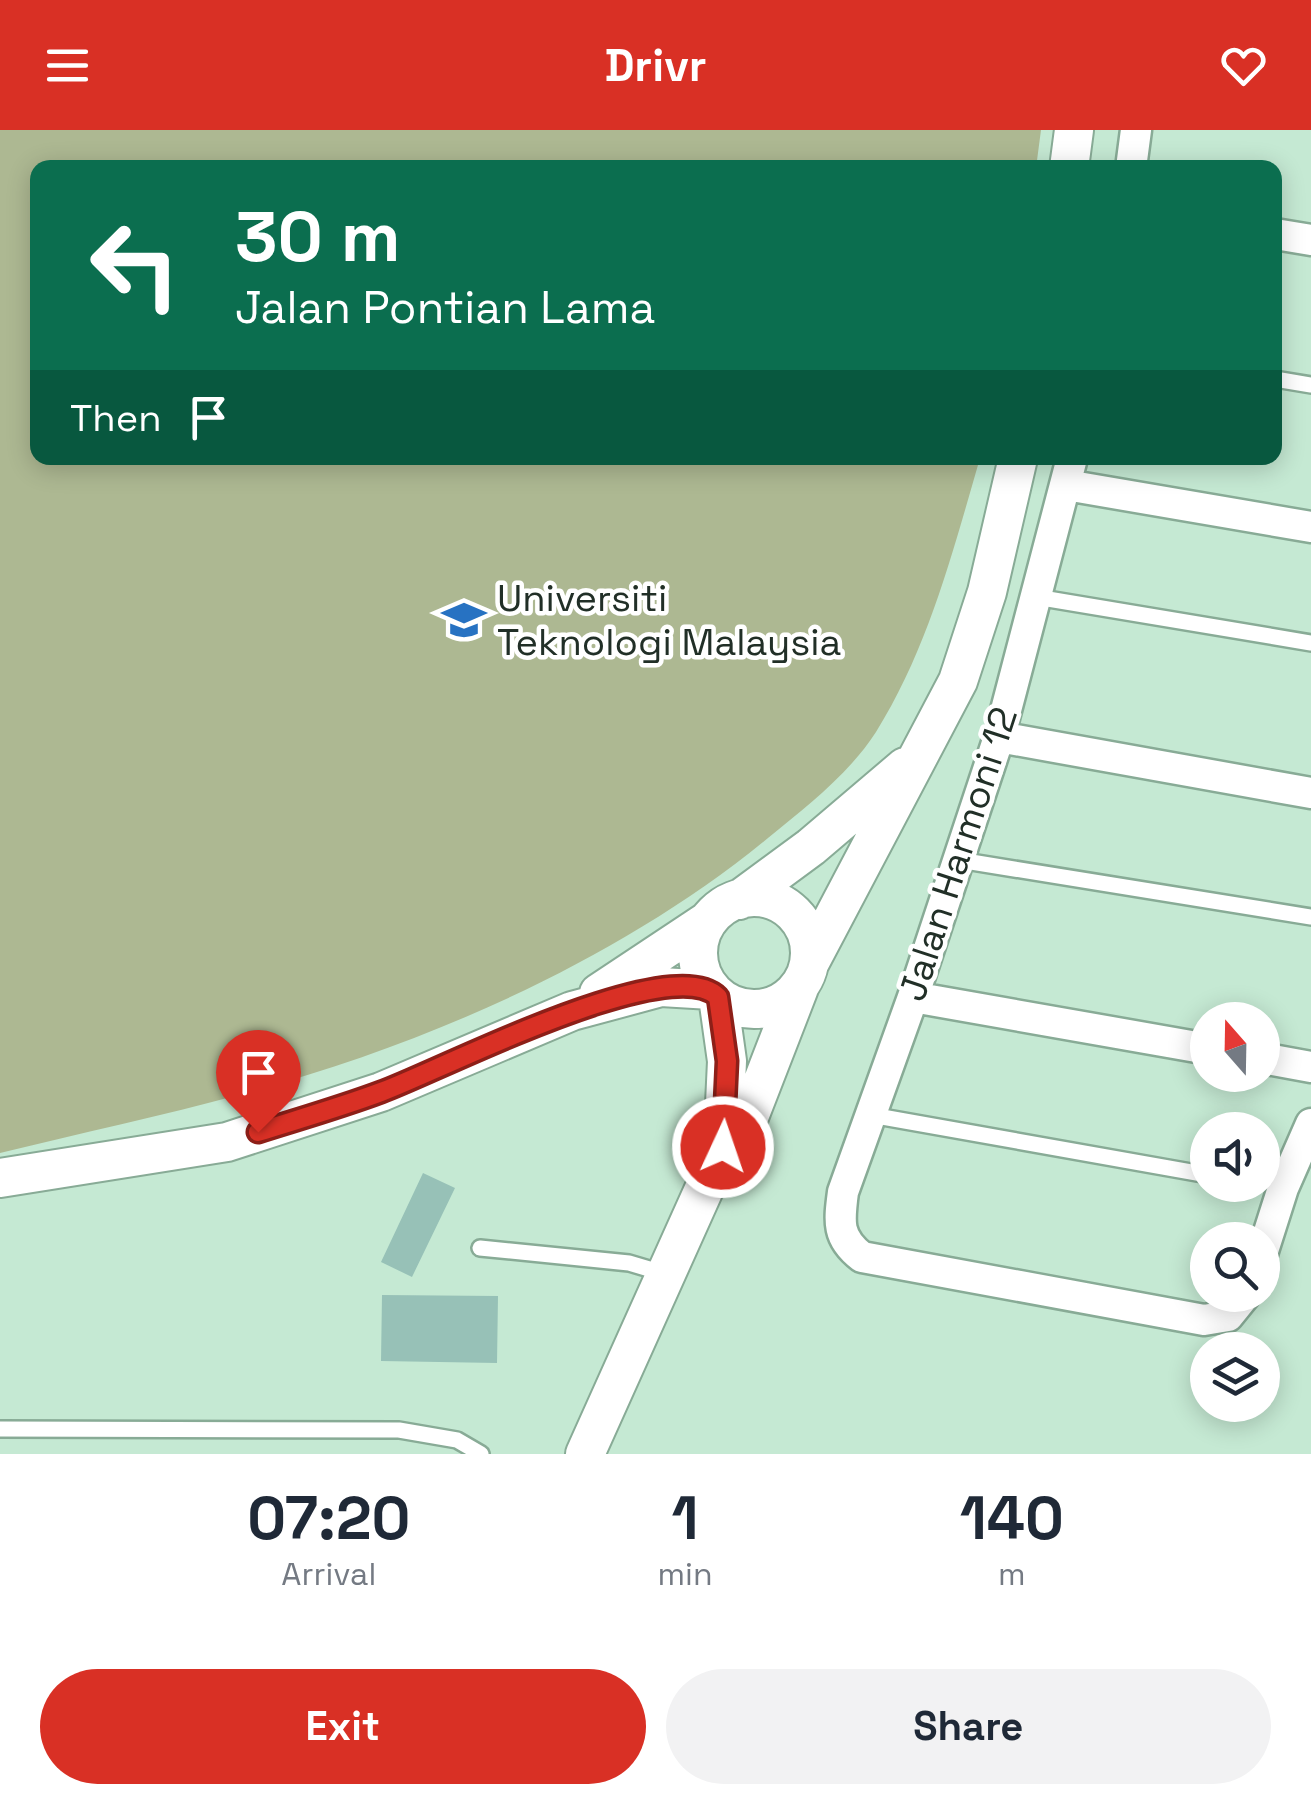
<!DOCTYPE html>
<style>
:root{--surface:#fff;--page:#f2f2f3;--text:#1f2937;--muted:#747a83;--accent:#d93025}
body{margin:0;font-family:"Space Grotesk",sans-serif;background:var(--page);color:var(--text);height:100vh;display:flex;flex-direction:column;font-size:38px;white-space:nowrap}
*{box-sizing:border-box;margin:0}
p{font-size:32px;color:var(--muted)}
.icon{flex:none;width:55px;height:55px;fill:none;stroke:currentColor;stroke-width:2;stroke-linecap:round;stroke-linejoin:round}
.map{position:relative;height:1324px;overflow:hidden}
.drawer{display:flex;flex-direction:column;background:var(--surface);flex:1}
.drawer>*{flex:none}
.banner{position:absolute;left:30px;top:30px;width:1252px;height:305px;border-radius:20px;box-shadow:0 5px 25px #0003;background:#0b6e4f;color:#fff;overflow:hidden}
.needle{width:65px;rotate:340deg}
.buttons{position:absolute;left:1190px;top:872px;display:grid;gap:20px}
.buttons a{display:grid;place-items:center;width:90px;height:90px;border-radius:50%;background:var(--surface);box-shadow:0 5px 25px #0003;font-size:50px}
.pin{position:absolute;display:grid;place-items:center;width:85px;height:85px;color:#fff;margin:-102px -42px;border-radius:50% 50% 50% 0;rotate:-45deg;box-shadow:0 0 10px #0007}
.pin .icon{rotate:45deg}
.me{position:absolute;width:110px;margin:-55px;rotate:3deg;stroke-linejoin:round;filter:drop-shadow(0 0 8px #0008)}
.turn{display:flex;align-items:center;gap:35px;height:210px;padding:0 40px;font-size:45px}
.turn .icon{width:130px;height:130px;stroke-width:2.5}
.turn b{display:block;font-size:70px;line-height:85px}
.then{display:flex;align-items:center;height:95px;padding:0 40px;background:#0003;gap:20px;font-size:38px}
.eta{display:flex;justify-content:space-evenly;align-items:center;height:170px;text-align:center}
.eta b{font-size:60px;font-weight:700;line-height:70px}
.action{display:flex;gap:20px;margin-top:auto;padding:20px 40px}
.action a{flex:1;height:115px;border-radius:60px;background:var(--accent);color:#fff;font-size:40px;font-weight:700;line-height:115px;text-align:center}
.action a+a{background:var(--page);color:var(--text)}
header{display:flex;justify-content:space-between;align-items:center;height:130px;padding:0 40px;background:var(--accent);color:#fff;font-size:45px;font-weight:700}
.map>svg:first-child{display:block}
</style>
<header><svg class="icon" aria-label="menu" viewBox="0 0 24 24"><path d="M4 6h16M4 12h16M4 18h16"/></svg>Drivr<svg class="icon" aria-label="heart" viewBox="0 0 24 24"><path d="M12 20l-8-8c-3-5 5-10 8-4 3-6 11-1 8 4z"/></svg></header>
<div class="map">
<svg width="1311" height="1324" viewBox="0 0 1311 1324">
<rect width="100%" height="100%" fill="#c5e9d3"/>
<path fill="#adb892" d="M0 0H1041L1036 38H38V328H980C953 421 928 519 876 602 849 644 806 677 768 708 621 829 426 915 242 964 162 986 81 1003 0 1023Z"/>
<path fill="#97c1b7" d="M423 1043 455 1058 412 1147 381 1132Z
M382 1165 498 1166 497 1233 381 1231Z"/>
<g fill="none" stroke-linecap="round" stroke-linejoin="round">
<g stroke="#88ab96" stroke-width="20">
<path id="service" d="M1275 249 1311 255
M1036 467 1311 513
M959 730 1311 787
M871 985 1208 1045
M480 1118 629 1133 666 1144
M0 1299 399 1300 457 1310 481 1324"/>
</g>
<g stroke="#88ab96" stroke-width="35">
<path id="minor" d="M1131 38 1136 0
M1275 104 1311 110
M1072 328 999 607 913 867 843 1062C839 1092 837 1108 862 1127L1204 1190 1228 1186 1245 1165
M1066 355 1311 397
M999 607 1311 663
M913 867 1208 919
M1262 928 1311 937
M1262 1124 1283 1058 1311 994"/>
</g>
<g stroke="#88ab96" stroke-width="42">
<path id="tertiary" d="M1069 38 1074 0
M698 823a56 56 0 1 1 112 0a56 56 0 1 1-112 0Z
M739 770 811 717 905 637
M810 832 958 551 987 462 1018 328
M599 863 709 790
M718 867 727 931 723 1017
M0 1048 227 1012 381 962 572 881 661 857 711 860
M585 1324 723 1017 749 987 799 858"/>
</g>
<use href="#service" stroke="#fff" stroke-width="15"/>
<use href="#minor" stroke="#fff" stroke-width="30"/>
<use href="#tertiary" stroke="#fff" stroke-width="38"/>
</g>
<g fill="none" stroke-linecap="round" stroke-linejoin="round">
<g stroke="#8d1f18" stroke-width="25">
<path id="route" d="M258 1002C299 989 341 977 381 962 439 941 671 820 718 867L727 931 723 1017"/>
</g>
<use href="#route" stroke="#d93025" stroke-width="18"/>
</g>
<defs>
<g id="university-bare" transform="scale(3.45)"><path d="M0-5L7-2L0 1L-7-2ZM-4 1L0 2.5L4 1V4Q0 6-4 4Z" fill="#2772c2" stroke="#fff" stroke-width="2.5" paint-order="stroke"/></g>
</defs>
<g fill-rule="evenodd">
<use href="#university-bare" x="464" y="490"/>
</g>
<g text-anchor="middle" stroke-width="9" stroke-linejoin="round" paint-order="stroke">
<g font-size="38" fill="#212f27" stroke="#fff" text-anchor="start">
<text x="497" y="481">Universiti<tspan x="497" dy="44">Teknologi Malaysia</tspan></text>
</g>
<g font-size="38" fill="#212f27" stroke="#fff">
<text transform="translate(958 724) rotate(-72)" y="13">Jalan Harmoni 12</text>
</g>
</g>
</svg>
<div class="buttons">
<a><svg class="needle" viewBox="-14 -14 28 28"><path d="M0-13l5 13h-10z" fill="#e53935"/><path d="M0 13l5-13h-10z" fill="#747a83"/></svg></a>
<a><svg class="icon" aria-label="sound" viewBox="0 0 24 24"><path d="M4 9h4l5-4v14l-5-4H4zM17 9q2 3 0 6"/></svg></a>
<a><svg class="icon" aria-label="search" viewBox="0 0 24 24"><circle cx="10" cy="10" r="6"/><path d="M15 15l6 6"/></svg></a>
<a><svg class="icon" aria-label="layers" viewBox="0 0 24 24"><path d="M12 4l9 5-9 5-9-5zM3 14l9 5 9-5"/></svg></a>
</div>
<div class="pin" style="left:258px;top:1002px;background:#d93025"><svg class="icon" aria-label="arrive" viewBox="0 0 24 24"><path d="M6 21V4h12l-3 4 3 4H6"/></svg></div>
<svg class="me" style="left:723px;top:1017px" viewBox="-20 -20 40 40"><circle r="17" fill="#d93025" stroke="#fff" stroke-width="3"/><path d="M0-11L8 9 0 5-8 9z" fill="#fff"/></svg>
<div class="banner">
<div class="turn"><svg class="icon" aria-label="left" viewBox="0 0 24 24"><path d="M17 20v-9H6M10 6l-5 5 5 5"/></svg><div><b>30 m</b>Jalan Pontian Lama</div></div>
<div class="then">Then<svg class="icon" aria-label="arrive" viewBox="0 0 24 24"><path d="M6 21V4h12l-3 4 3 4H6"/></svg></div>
</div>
</div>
<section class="drawer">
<div class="eta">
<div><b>07:20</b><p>Arrival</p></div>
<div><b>1</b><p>min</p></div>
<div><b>140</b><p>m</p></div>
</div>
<div class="action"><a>Exit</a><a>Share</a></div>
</section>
